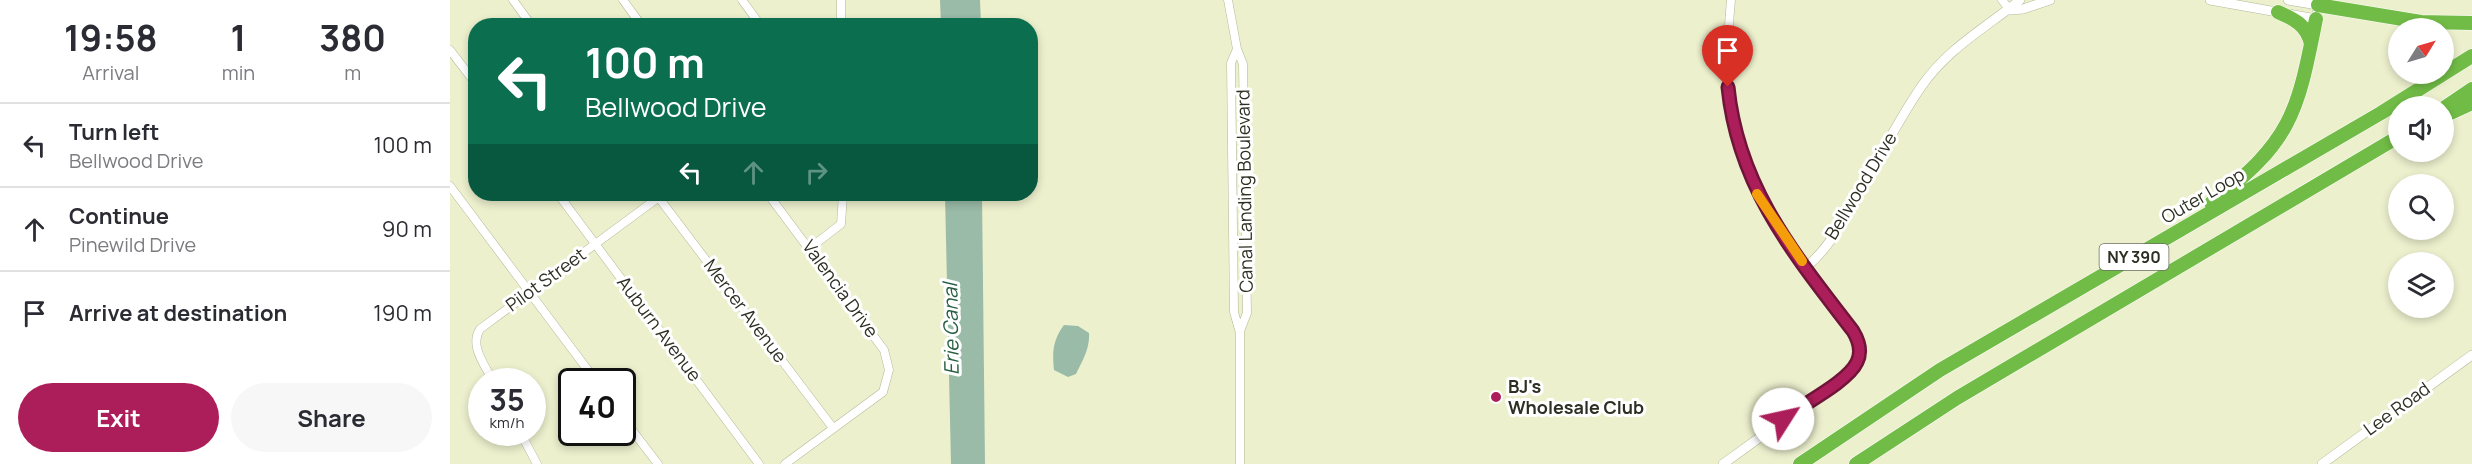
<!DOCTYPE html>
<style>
:root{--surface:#fff;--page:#f7f7f7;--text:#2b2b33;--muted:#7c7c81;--line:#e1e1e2;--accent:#ac1e59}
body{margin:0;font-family:Manrope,sans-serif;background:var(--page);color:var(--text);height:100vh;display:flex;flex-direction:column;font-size:22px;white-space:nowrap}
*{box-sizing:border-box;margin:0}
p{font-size:20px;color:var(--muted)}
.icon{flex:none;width:33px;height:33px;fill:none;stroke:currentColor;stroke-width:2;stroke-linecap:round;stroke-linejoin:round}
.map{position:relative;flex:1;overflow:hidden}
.panel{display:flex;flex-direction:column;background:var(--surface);width:450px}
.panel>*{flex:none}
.guide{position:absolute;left:18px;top:18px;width:570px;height:183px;border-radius:24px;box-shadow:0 3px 9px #0003;background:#0b6e4f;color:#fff;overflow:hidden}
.needle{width:39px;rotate:53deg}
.fabs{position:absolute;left:1938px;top:18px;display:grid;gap:12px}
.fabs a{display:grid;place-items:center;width:66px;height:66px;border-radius:50%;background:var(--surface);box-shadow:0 3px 9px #0003;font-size:30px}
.speed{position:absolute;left:18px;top:368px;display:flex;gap:12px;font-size:30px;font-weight:700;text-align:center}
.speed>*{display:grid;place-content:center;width:78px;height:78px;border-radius:50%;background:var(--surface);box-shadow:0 3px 9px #0003;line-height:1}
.speed small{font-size:15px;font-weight:400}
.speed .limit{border:3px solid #111;border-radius:9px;background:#fff;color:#111}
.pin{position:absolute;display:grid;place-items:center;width:51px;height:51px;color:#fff;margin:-62px -26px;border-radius:50% 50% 50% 0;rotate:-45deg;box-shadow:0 0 6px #0007}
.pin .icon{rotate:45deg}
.me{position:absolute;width:66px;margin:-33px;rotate:55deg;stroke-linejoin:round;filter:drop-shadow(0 0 4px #0008)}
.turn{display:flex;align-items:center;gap:21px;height:126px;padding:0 18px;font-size:27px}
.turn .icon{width:78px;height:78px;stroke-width:2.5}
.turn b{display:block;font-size:42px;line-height:51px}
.lanes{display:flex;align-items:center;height:57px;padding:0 18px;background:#0003;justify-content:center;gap:30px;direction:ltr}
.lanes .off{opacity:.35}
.eta{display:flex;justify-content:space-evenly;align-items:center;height:102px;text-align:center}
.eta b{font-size:36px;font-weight:700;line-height:42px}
.cta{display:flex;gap:12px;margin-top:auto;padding:12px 18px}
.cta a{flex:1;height:69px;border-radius:36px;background:var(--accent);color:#fff;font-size:24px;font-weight:700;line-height:69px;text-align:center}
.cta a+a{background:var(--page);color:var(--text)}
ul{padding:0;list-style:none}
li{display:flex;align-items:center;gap:18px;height:84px;padding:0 18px;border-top:2px solid var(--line)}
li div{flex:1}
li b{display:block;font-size:22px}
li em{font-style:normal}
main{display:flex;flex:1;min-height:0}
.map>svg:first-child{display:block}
</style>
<main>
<section class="panel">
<div class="eta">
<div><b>19:58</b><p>Arrival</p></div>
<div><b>1</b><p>min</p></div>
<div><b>380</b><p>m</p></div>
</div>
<ul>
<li><svg class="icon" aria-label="left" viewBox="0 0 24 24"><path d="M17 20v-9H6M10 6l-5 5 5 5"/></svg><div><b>Turn left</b><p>Bellwood Drive</p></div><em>100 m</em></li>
<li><svg class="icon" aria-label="ahead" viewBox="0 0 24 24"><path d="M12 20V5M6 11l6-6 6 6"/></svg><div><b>Continue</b><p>Pinewild Drive</p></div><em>90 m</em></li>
<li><svg class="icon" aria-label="arrive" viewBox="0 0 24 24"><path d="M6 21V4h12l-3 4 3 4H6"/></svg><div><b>Arrive at destination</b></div><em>190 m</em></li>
</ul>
<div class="cta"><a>Exit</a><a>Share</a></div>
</section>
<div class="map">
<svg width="2022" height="464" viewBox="0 0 2022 464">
<rect width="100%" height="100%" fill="#ecf0cd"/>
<path fill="#9abba7" d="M490 0H530L531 25H491Z
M495 194H532L535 464H501Z
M614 325 628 326 639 333C640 348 633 360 626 374L618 377 604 370C602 352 603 340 614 325Z"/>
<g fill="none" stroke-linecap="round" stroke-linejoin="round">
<g stroke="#b4b897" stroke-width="9">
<path id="minor" d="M63 0 82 26
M173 0 192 26
M292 0 311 26
M391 0V26
M778 0 787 49 793 64 797 313 790 331
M1281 0C1270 118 1286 172 1356 267
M1552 0 1560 10
M787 49 781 63 784 312 790 333V464
M0 50 26 84
M0 186 146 381
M108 194 309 464
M206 194 383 428
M318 194 434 350 439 370 433 392 335 464
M360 248 391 224 393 194
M43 381C35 365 19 346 30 329L209 197
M172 417 208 464
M70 432 87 464"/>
</g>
<g stroke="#b4b897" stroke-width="10">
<path id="tertiary" d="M1760 0 1866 19 1869 0
M1838 0 1868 5
M1560 10 1573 9 1600 0
M1273 464 1396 375C1405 367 1411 358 1409 346 1406 327 1369 284 1356 267 1378 250 1393 221 1407 197 1428 160 1447 122 1471 87 1497 49 1535 28 1570 0
M1872 464 2022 355"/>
</g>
<g stroke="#fff" stroke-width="15">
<path id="motorway" d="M1868 5 1971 22 2022 23
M1828 12C1844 19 1857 25 1861 44
M1994 108 2022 89
M1994 116 2022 103
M1761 203C1841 141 1847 116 1866 19
M1350 464 1490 370 1931 113 2022 56
M1406 464 1507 398 1948 137"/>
</g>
<use href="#minor" stroke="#fff" stroke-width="8"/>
<use href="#tertiary" stroke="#fff" stroke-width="9"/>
<use href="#motorway" stroke="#71bc46" stroke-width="14"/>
</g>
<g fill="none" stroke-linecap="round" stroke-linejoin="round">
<g stroke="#70143a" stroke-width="15">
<path id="route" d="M1278 87C1288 187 1344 254 1403 331 1409 341 1412 352 1407 362 1398 382 1351 405 1333 419"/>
</g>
<use href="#route" stroke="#ac1e59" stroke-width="10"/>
<path stroke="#f59e0b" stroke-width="10" d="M1307 194 1352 261"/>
</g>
<circle fill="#ac1e59" stroke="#fff" stroke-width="2" cx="1046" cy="397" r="6"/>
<g text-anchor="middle" stroke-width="6" stroke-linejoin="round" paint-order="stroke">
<rect fill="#fff" stroke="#6c6d64" stroke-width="1.5" x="1649.5" y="244" width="69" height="26" rx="4.5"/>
<g font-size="16" font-weight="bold" fill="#2d2f22">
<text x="1684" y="263">NY 390</text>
</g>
<g font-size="18" fill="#2d2f22" stroke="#fff">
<text transform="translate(1411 186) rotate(-59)" y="6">Bellwood Drive</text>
<text transform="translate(795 191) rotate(-91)" y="6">Canal Landing Boulevard</text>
<text transform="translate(1753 196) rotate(-30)" y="6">Outer Loop</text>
<text transform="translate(96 280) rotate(-36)" y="6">Pilot Street</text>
<text transform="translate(390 289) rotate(54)" y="6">Valencia Drive</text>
<text transform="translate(295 311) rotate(53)" y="6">Mercer Avenue</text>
<text transform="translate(209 329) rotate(53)" y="6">Auburn Avenue</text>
<text transform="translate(1947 409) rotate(-36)" y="6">Lee Road</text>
</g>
<g font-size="18" font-weight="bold" fill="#2d2f22" stroke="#fff" text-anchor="start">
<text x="1058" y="393">BJ's<tspan x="1058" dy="21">Wholesale Club</tspan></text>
</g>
<g font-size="20" font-style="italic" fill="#275e41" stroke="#fff">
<text transform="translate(501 329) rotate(-91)" y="7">Erie Canal</text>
</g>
</g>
</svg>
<div class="fabs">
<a><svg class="needle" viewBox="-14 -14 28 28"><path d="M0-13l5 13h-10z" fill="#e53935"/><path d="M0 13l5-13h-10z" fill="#7c7c81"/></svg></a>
<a><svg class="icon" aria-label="sound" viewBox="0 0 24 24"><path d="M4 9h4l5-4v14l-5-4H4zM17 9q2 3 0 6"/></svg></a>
<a><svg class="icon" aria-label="search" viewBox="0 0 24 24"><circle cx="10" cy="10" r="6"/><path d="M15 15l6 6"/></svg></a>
<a><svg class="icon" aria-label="layers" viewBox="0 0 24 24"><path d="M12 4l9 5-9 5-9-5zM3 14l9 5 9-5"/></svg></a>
</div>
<div class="speed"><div>35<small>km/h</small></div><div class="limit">40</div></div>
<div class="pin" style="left:1278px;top:87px;background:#d93025"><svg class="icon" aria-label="arrive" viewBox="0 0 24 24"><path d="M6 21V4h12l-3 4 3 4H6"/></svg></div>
<svg class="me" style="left:1333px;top:419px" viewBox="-20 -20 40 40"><circle r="19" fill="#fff"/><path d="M0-13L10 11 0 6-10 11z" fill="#ac1e59"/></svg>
<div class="guide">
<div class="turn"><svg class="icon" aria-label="left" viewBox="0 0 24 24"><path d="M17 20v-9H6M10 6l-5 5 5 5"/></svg><div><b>100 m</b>Bellwood Drive</div></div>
<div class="lanes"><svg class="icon" aria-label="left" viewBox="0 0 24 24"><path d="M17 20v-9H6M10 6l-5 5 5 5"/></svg><svg class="icon off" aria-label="ahead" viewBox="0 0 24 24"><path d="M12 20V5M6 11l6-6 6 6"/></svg><svg class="icon off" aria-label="right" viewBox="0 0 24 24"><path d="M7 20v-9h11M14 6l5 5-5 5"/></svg></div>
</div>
</div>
</main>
